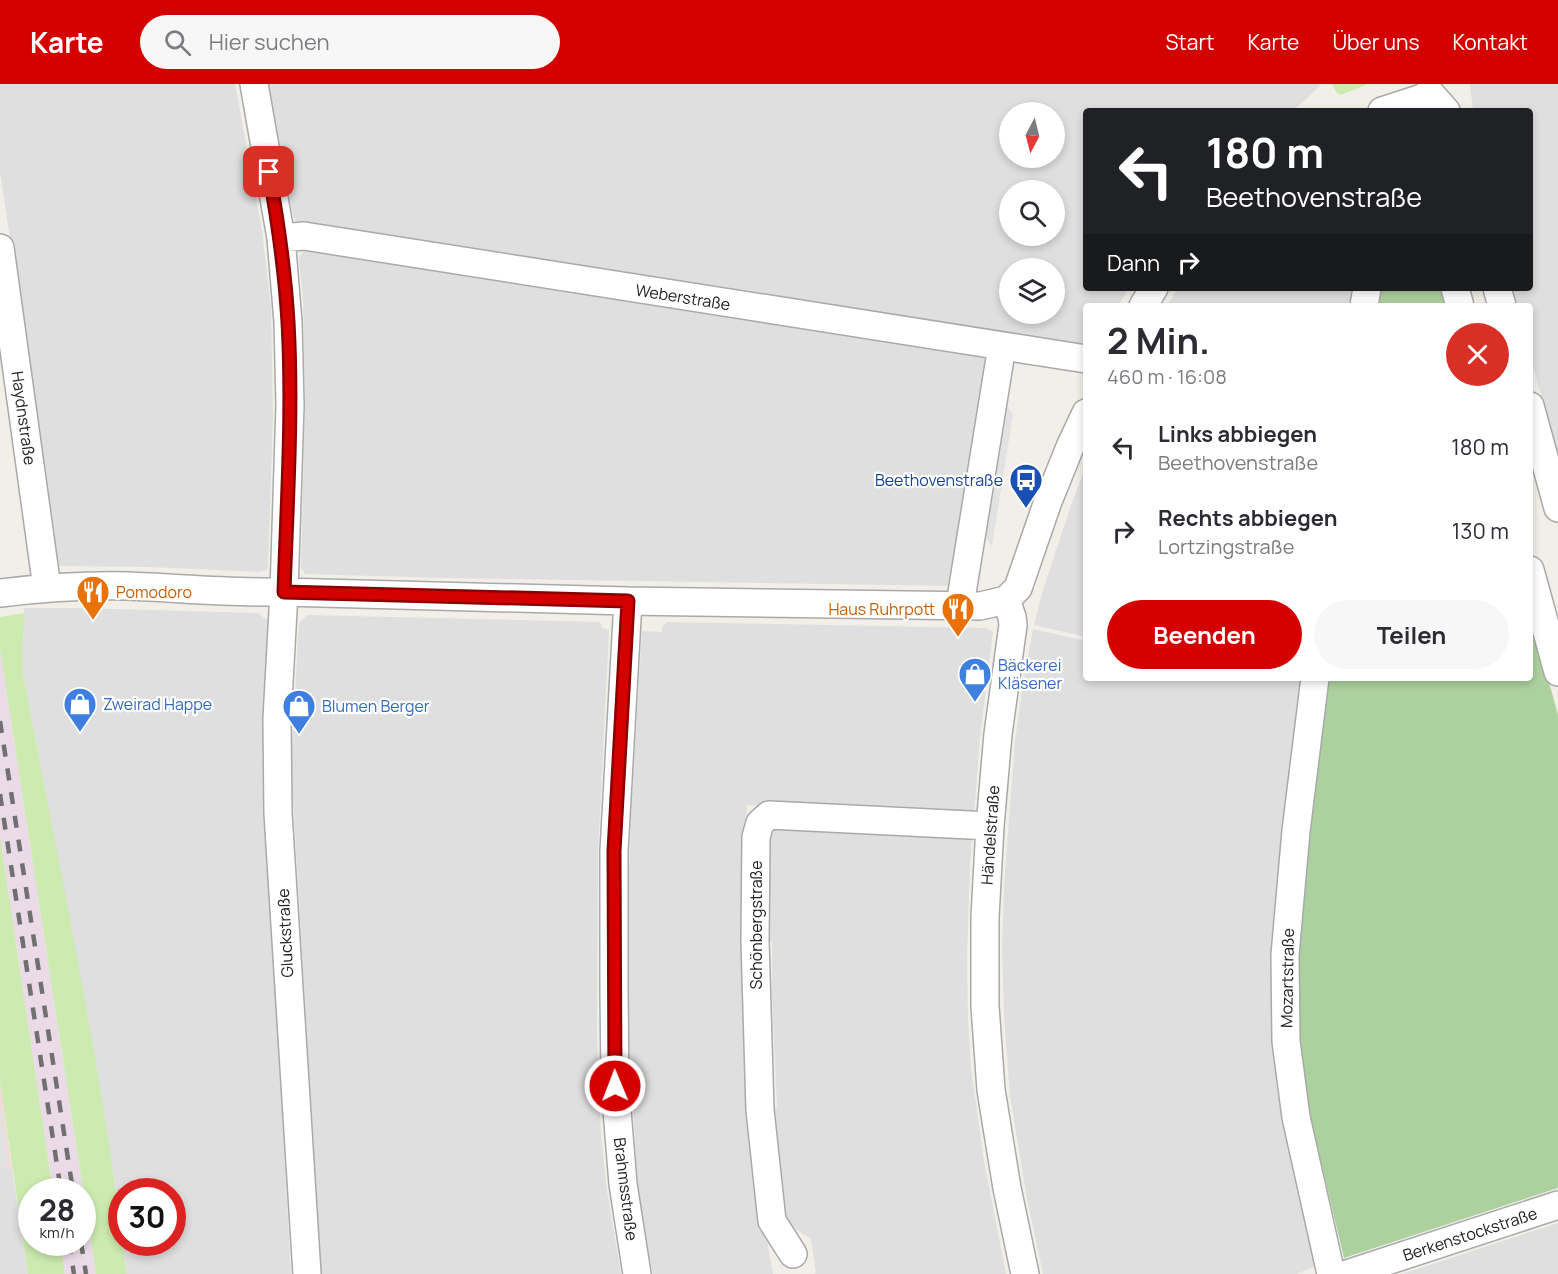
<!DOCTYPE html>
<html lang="de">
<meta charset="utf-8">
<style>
:root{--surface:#fff;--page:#f7f7f7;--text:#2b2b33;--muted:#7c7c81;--accent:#d40000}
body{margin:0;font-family:Manrope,sans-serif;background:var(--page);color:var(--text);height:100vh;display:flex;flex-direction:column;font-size:22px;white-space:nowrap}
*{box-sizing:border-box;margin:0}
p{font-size:20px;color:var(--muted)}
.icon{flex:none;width:33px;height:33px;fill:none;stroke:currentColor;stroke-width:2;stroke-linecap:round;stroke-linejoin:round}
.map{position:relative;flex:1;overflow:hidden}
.sheet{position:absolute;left:1083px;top:219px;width:450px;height:378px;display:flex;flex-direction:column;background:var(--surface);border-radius:6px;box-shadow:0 3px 9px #0003}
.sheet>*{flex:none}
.top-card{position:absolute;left:1083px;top:24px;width:450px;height:183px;border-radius:6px;box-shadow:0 3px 9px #0003;background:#202124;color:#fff;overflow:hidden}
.needle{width:39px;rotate:187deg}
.tools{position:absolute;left:999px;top:18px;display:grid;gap:12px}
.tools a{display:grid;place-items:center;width:66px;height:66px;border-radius:50%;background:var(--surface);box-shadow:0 3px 9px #0003;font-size:30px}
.speed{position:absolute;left:18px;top:1094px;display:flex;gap:12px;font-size:30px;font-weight:700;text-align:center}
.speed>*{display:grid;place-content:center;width:78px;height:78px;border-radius:50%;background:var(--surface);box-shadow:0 3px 9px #0003;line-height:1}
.speed small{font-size:15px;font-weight:400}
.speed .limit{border:9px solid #d22;background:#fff;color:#111}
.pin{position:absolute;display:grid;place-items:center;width:51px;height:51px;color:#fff;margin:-26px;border-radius:12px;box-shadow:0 3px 9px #0006}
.me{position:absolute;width:66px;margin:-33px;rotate:359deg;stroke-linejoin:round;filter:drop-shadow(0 0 4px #0008)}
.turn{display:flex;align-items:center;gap:21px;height:126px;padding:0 24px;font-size:27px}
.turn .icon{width:78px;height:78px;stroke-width:2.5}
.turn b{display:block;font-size:42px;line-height:51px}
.then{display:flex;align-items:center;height:57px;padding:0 24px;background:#0003;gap:12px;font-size:22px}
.round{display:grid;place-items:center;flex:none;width:63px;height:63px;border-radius:32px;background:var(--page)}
.overview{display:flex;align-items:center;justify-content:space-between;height:102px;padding:0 24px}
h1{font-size:36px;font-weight:700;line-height:45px}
.action{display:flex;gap:12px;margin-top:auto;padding:12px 24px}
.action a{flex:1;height:69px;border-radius:36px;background:var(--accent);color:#fff;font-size:24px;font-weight:700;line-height:69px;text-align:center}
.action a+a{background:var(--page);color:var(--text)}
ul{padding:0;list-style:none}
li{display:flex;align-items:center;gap:18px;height:84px;padding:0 24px}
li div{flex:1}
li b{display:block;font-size:22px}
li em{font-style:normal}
header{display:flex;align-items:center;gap:36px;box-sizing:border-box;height:84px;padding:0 30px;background:var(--accent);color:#fff}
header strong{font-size:28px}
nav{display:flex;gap:33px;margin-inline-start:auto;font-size:21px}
.search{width:420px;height:54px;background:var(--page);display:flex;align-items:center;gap:15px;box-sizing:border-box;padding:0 21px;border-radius:33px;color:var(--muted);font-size:22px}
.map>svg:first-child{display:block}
</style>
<header>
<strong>Karte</strong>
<div class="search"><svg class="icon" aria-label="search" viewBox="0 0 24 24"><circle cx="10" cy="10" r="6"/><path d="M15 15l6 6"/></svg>Hier suchen</div>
<nav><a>Start</a><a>Karte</a><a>Über uns</a><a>Kontakt</a></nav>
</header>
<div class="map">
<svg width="1558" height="1190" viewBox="0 0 1558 1190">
<rect width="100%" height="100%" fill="#f2efe9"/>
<path fill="#e0dfdf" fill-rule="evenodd" d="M0 0H235L262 146 271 224 273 332 268 483 266 486 260 488 149 483 59 482 0 88Z
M268 0H1319L1320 2 1293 27H1086V204H1129L1118 222H1086V260L1080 261 299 139 295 136 293 131ZM1010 28H1054V74H1010ZM1010 106H1054V152H1010ZM1010 184H1054V230H1010Z
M1470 0H1558V374L1530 271V222H1517L1512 204H1530V27H1473Z
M306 166 983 273 988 278 956 502 443 494 305 490 301 484 305 316 303 216 299 175 301 170Z
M1178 204H1354L1351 222H1167Z
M1086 381V553L1034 541 1042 509 1069 427Z
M23 524H79L257 529 269 537 263 684 291 1190H126L122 1158H172V1107H122L121 1152 119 1125 87 931 23 589 22 569 25 529Z
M307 531 600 538 602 544 609 546 598 768 597 955 601 1050 607 1107 621 1190H321L291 682 299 539Z
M667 538 986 544 993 548 980 654 974 732 747 721 745 854 756 1091 773 1190H653L643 1143 637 1093 629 954 628 821 631 729 642 547 662 548 663 542Z
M1033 545 1086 557V594H1302L1285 721 1274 825 1272 891 1273 956 1277 1006 1287 1057 1316 1179 1314 1183 1296 1190H1043L1027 1115 1010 1012 1004 931 1002 864 1004 801 1015 657 1023 599Z
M775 744 972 752 970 785 967 874 968 933 971 984 984 1077 1006 1190H813L816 1189 811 1155 781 1136 768 1025 777 1024 772 912V858L763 857 766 752Z
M0 1083 12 1085 28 1190H0Z
M1558 1139V1190H1402Z"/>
<path fill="#f2dad9" d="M0 998 12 1085 0 1083Z"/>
<path fill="#ebdbe8" d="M0 565 96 1190H65L60 1158H82V1107H53L0 752Z"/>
<path fill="#cdebb0" d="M1332 0H1368L1341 11 1336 8Z
M25 529 22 569 23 589C60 789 104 989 126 1190H96L0 565V533Z
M0 752 53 1107H32V1158H60L65 1190H28L0 998Z"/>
<path fill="#add19e" d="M1375 204H1441L1445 222H1373Z
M1530 529 1558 631V1104L1344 1174 1309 1028 1298 956V867L1307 750 1324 594H1530Z"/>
<path fill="#e2e2e2" d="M1000 313 1013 330 992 462 978 445Z
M0 1021 9 1082 0 1081Z"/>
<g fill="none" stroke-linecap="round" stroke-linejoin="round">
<g stroke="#a9a9a9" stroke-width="30">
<path id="minor" d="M254 0 281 154 288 238 290 321 284 508 277 635 278 729 307 1190
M1430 9 1446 27
M1382 27 1422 14 1430 9
M281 154 304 152 1086 275
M0 164 47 504
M1455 204 1460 222
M1497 204 1502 222
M1143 222 1154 204
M1364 222 1367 204
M1530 322 1558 424
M1530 486 1558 588
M0 509C42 504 85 501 128 502 180 504 232 509 284 508L628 517 980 522 1006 516
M1006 516 1012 533 1013 541 998 650 990 742 985 833V922L991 1006 1007 1104 1025 1190
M1006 516 1018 504 1047 420 1070 363 1086 329
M628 517 614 767V904L615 1002 623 1100 637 1190
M960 521 1002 262
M1315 594 1296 747 1285 871 1286 957 1296 1033 1331 1190
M793 1170 772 1137 760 1026 755 857 756 753 760 739 769 731 990 742
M1347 1190 1558 1121"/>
</g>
<use href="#minor" stroke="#fff" stroke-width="27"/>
<path stroke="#707070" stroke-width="4.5" stroke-dasharray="12 12" stroke-linecap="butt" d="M0 637 73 1107
M0 710 61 1107
M69 1158 74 1190
M81 1158 86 1190"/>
</g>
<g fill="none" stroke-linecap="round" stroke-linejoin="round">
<g stroke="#8a0000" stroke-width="15">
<path id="route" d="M269 88C278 138 285 187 288 238 293 328 287 418 284 508L628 517 614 767 615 1002"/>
</g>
<use href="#route" stroke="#d40000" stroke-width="10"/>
</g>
<defs>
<g id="bus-pin" transform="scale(1.725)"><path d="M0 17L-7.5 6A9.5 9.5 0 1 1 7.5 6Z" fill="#1a4fb4" stroke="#fff"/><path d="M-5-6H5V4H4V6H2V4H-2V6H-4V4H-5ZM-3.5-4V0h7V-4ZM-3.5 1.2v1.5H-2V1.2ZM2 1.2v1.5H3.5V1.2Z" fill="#fff"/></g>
<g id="restaurant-pin" transform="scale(1.725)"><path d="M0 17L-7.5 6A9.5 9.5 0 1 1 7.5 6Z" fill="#e8710a" stroke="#fff"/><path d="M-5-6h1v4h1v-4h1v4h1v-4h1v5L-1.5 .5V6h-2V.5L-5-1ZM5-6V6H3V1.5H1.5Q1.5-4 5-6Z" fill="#fff"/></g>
<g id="shop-pin" transform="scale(1.725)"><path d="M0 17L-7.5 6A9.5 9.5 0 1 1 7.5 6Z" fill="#3f7fe0" stroke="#fff"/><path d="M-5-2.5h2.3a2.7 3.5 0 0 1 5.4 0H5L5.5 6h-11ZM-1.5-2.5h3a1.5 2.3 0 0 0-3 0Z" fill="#fff"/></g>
</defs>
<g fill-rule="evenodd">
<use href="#bus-pin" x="1026" y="396"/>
<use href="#restaurant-pin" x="93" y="508"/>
<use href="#restaurant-pin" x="958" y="525"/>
<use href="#shop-pin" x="975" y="590"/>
<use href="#shop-pin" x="80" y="620"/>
<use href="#shop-pin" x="299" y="622"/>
</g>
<g text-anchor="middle" stroke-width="4.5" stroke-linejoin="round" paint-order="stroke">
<g font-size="16" fill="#222" stroke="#fff">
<text transform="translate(683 213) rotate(9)" y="6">Weberstraße</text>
<text transform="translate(24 334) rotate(82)" y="6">Haydnstraße</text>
<text transform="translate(990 751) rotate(-86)" y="6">Händelstraße</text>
<text transform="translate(756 841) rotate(-90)" y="6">Schönbergstraße</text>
<text transform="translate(285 849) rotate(-93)" y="6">Gluckstraße</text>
<text transform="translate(1287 894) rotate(-89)" y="6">Mozartstraße</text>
<text transform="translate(626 1105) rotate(83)" y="6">Brahmsstraße</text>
<text transform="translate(1470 1150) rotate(-18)" y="6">Berkenstockstraße</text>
</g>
<g font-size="16" fill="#164399" stroke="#fff" text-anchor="end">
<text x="1003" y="402">Beethovenstraße</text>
</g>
<g font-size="16" fill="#c56008" stroke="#fff" text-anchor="start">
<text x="116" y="514">Pomodoro</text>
<text x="935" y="531" text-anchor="end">Haus Ruhrpott</text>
</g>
<g font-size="16" fill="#366cbe" stroke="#fff" text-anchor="start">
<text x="998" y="587">Bäckerei<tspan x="998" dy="18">Kläsener</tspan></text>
<text x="103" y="626">Zweirad Happe</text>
<text x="322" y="628">Blumen Berger</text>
</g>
</g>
</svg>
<div class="tools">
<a><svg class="needle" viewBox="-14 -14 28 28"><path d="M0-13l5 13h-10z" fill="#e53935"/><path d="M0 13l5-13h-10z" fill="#7c7c81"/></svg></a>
<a><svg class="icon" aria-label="search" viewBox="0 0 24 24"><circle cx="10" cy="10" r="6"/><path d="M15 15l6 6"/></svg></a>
<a><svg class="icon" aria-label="layers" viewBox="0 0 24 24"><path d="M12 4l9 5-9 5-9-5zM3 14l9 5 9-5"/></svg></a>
</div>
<div class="speed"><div>28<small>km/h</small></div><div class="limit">30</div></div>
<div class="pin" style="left:269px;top:88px;background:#d93025"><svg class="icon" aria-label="arrive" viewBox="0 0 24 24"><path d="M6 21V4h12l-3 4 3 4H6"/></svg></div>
<svg class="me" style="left:615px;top:1002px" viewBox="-20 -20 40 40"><circle r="17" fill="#d40000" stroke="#fff" stroke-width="3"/><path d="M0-11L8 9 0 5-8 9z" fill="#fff"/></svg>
<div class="top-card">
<div class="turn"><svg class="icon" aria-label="left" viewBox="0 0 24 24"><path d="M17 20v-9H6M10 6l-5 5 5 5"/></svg><div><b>180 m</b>Beethovenstraße</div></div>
<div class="then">Dann<svg class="icon" aria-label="right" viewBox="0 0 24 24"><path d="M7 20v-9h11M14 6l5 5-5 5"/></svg></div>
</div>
<section class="sheet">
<div class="overview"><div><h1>2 Min.</h1><p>460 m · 16:08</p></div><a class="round" style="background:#d93025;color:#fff"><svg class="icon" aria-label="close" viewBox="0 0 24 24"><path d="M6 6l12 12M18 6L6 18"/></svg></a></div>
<ul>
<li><svg class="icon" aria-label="left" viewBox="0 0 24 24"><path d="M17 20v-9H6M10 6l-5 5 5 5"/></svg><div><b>Links abbiegen</b><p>Beethovenstraße</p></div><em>180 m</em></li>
<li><svg class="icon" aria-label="right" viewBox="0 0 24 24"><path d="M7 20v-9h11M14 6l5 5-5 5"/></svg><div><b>Rechts abbiegen</b><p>Lortzingstraße</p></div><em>130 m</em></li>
</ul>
<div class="action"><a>Beenden</a><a>Teilen</a></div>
</section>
</div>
